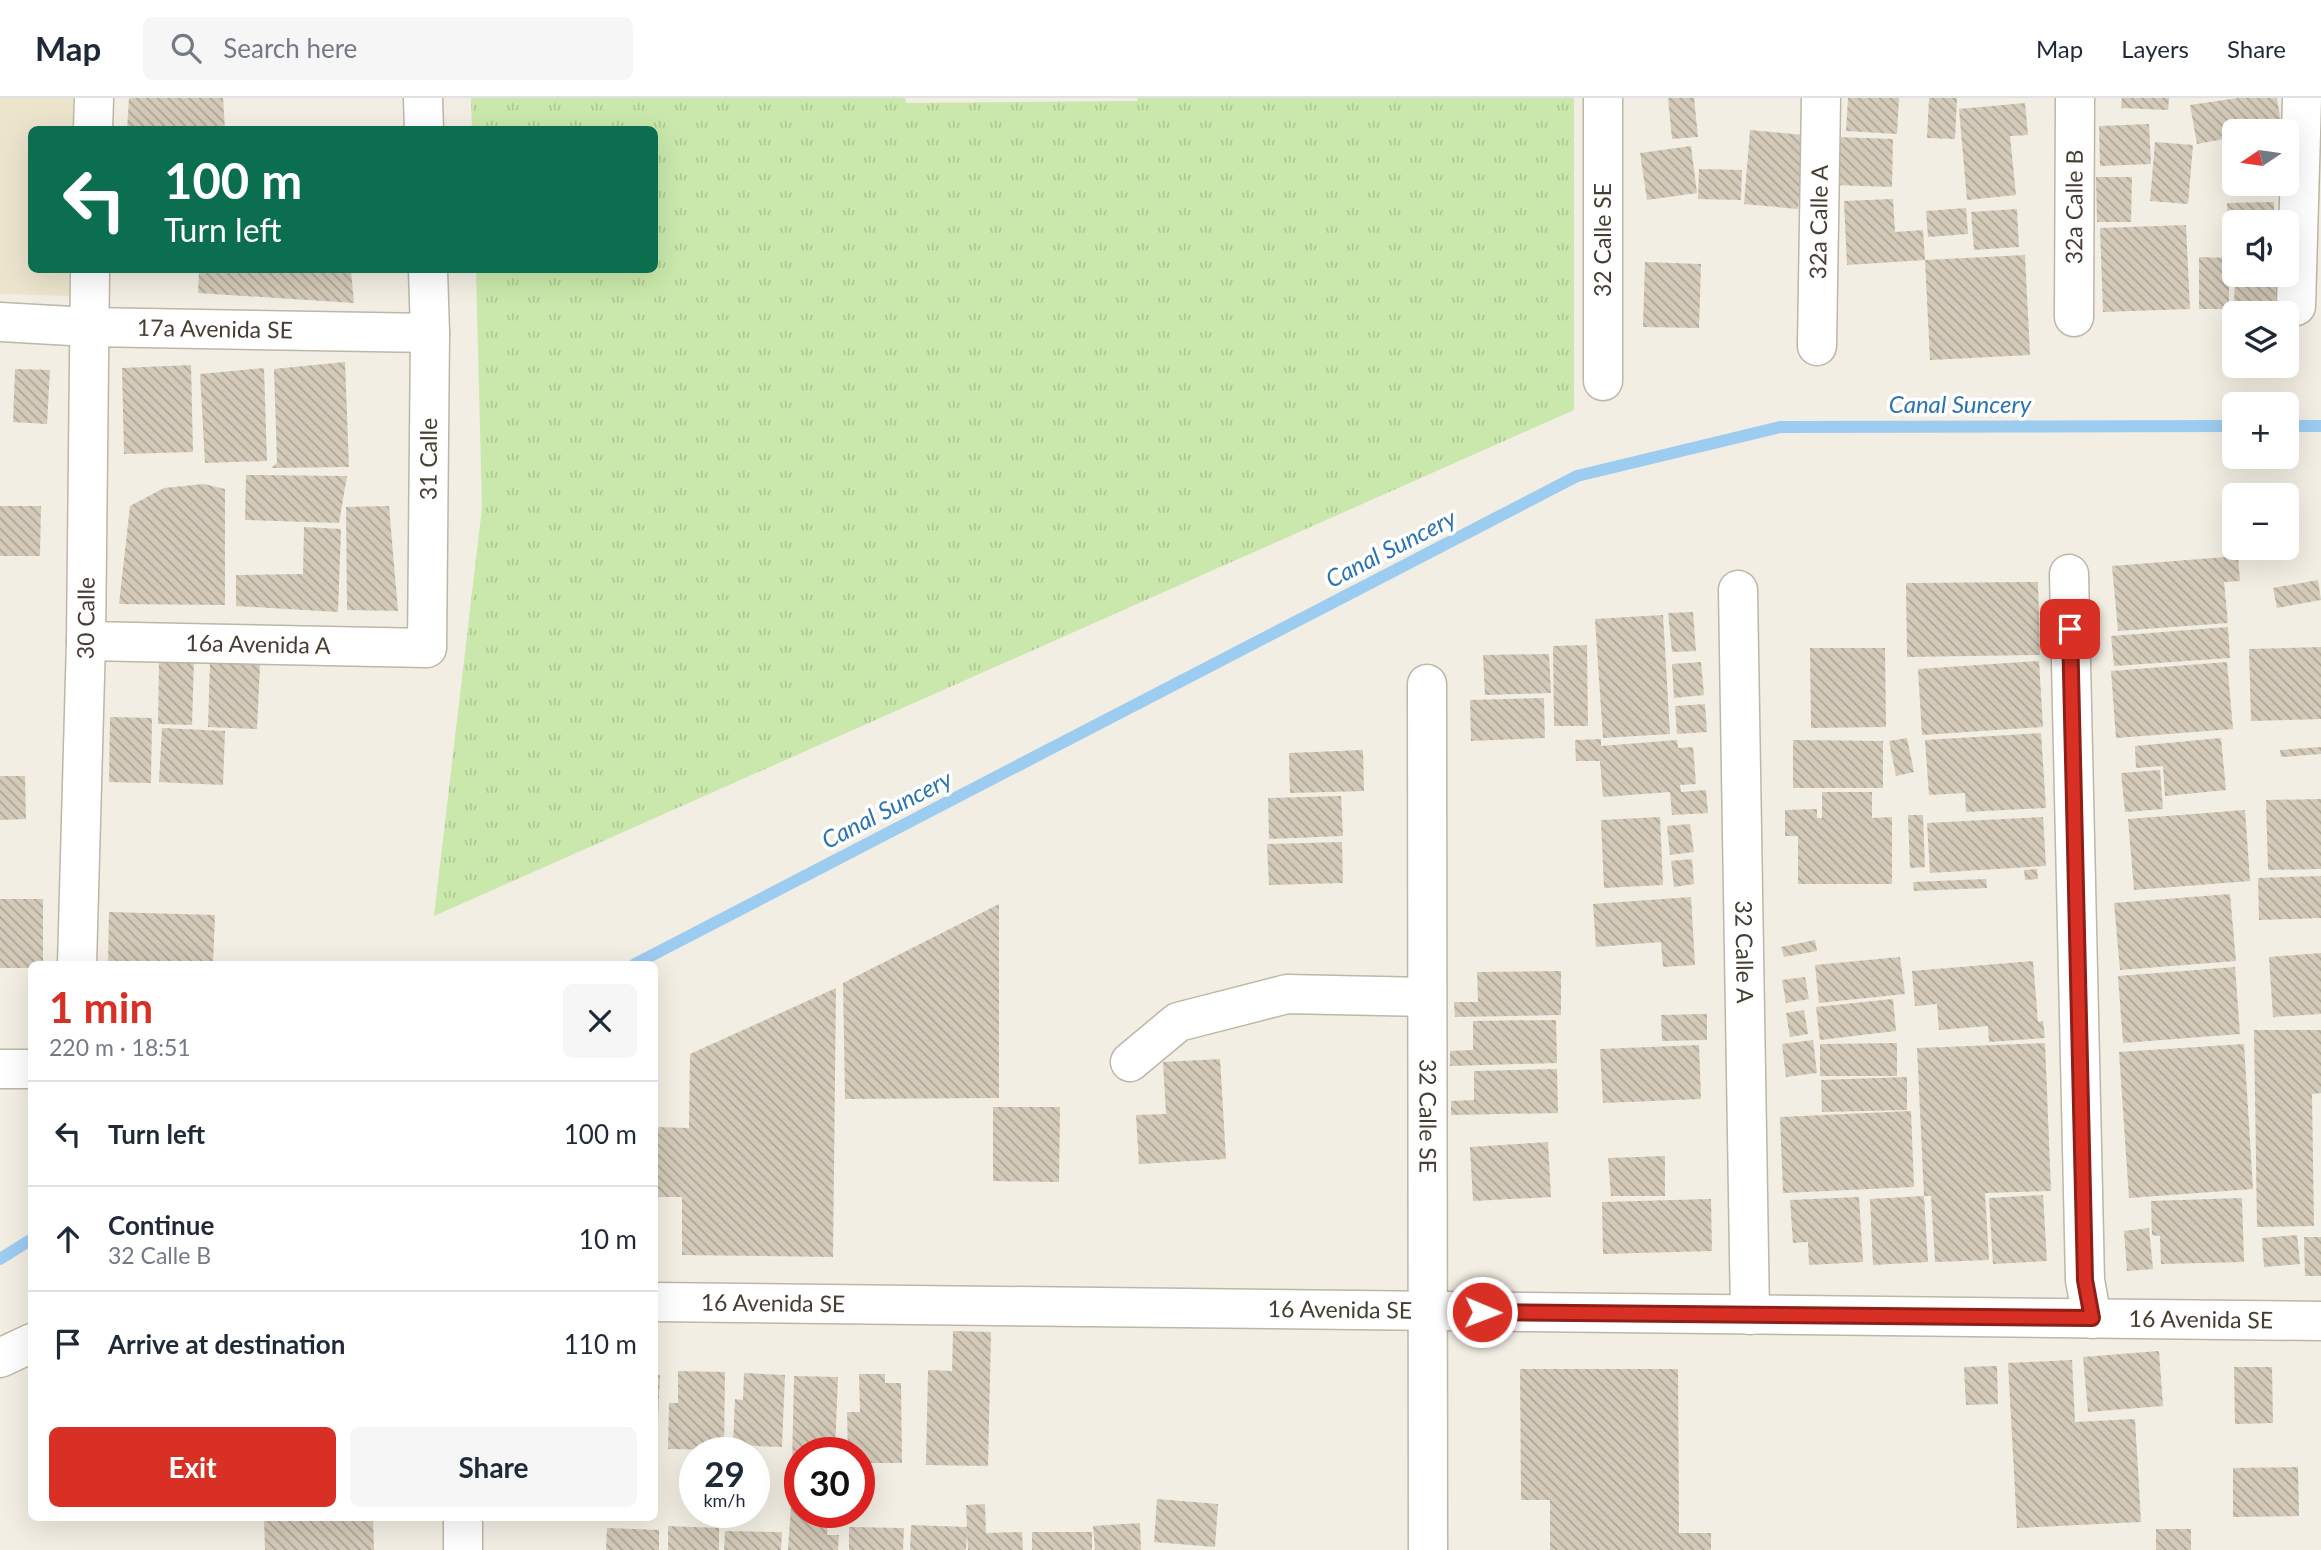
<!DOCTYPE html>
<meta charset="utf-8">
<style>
:root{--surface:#fff;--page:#f6f6f7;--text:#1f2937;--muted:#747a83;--line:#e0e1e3;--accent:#d93025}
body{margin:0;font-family:Lato,sans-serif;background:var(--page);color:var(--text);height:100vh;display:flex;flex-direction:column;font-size:26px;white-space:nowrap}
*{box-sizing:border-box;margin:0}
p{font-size:23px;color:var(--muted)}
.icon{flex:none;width:38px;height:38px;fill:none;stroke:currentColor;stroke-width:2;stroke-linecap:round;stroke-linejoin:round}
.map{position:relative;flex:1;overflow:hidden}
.details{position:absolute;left:28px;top:863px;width:630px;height:560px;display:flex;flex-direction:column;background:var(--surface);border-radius:10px;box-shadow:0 7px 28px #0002}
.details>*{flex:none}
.banner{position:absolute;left:28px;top:28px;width:630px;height:147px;border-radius:10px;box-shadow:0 7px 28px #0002;background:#0b6e4f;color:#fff;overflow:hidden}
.needle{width:46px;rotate:257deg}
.fabs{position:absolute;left:2222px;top:21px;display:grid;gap:14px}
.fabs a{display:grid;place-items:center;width:77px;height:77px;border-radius:10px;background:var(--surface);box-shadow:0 7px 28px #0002;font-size:35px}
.speed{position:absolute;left:679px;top:1339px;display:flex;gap:14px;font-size:35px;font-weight:700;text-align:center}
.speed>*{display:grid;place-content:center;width:91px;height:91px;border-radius:50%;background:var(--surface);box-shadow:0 7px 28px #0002;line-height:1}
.speed small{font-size:18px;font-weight:400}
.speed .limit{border:10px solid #d22;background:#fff;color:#111}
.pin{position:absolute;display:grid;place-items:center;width:60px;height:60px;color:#fff;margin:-30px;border-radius:14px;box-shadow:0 4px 10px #0006}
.me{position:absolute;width:77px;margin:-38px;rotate:91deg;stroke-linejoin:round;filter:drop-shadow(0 0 5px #0008)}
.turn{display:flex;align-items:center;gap:24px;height:147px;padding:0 21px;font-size:32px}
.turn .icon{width:91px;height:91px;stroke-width:2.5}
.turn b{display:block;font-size:49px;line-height:60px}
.round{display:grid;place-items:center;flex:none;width:74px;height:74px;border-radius:10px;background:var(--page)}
.overview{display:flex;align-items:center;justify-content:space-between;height:119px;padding:0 21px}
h1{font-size:42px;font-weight:700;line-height:52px;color:var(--accent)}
.cta{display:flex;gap:14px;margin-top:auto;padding:14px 21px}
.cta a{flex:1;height:80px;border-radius:10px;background:var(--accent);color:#fff;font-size:28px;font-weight:700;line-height:80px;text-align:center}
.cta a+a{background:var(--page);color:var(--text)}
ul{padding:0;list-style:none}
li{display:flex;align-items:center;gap:21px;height:105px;padding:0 21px;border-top:2px solid var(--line)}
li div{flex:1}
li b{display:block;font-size:26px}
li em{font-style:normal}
header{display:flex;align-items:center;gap:42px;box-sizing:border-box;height:98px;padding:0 35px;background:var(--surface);border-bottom:2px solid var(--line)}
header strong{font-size:33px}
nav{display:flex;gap:38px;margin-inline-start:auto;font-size:24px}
.search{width:490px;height:63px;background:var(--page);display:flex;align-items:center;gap:18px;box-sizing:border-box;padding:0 24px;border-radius:10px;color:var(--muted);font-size:26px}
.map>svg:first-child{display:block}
</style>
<header>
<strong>Map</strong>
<div class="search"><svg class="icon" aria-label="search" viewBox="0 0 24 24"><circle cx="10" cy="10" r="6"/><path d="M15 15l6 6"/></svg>Search here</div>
<nav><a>Map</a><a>Layers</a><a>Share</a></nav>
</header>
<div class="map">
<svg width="2321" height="1452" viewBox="0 0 2321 1452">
<defs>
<pattern id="grass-tufts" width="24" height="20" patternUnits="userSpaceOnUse" patternTransform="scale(1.75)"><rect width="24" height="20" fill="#cae8ab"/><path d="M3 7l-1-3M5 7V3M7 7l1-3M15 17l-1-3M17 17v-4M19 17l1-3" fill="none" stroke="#afc894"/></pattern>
<pattern id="building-back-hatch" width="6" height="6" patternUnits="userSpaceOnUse" patternTransform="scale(1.75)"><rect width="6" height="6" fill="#d4cab9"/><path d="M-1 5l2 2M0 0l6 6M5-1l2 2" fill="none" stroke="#aea597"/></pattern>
</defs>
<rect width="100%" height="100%" fill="#f2eee3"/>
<path fill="#ece4cd" d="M0 0H75L74 31 32 32V172H69V198L0 196Z"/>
<path fill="url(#grass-tufts)" d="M471 0H905L906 5 1137 3 1138 0H1574V312L434 818 482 410 476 172H654V32L472 31Z"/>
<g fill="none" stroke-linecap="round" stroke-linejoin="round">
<path stroke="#9dccf1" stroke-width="12" d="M2287 328H2321
M635 866 1577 378 1780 329 2235 328
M0 1161 32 1141"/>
</g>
<path fill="url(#building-back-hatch)" d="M129 0H223L225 32H127Z
M1668 0H1694L1698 39 1672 41Z
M1848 0H1899L1897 36 1846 33Z
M1929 0H1957L1955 41 1927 40Z
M2122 0H2169L2168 12 2121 10Z
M2238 0H2277L2282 32 2235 33V39L2197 46 2190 7Z
M2025 5 2028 37 2010 38 2016 97 1967 102 1959 11Z
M2149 26 2151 66 2100 68 2099 28Z
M1750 32 1804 37 1798 111 1744 106Z
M1836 39 1893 41 1892 89 1834 87Z
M2155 44 2193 47 2188 106 2150 103Z
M1691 48 1697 95 1647 102 1640 55Z
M1699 71 1742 72 1741 102 1698 101Z
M2096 79H2132L2131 124H2097Z
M1893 101 1895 134 1923 132 1925 162 1847 167 1844 103Z
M2274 104V124H2235V150H2229L2227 105Z
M1966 110 1968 136 1928 139 1926 113Z
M2017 111 2019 149 1974 152 1971 114Z
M2186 127 2190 211 2103 214 2100 130Z
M2025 157 2030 257 1930 262 1925 162Z
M2199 159 2229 160V211H2199Z
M1645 164 1701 166 1699 230 1643 229Z
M199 172H351L354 205 198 195Z
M2235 177H2277L2275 209 2234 206Z
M345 264 349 369 271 370 277 365 274 271Z
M191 267 193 354 124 356 122 270Z
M264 270 267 363 205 365 200 276Z
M15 271 50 272 47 326 13 324Z
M246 377 347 378 339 425 245 422Z
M204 386 225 391V507L119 506 130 408 164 390Z
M0 408H41L40 458H0Z
M389 408 398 513 347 512 346 409Z
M304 429 341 431 338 514 236 508V477L303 476Z
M2238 458 2240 483 2224 484 2228 525 2118 533 2112 468Z
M2318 482 2321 502 2277 510 2273 490Z
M2038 484 2040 557 1907 559 1906 485Z
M1693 514 1696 553 1672 554 1668 515Z
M1663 517 1670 636 1603 640 1595 521Z
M2228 529 2230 560 2114 568 2111 538Z
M1587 547 1588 628H1554L1553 548Z
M2321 549V621L2251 623 2249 551Z
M1810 550H1885L1886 629 1811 630Z
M1549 556 1551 595 1485 597 1483 557Z
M159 561 194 562 192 627 158 626Z
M2039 563 2043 629 1922 637 1918 571Z
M1701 564 1704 597 1674 600 1672 566Z
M2227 564 2233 631 2116 640 2111 573Z
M210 565 260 567 257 631 208 629Z
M1544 600 1545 640 1471 643 1470 602Z
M1705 606 1707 634 1677 636 1675 608Z
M110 619 152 620 151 685 109 684Z
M162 630 225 633 223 687 159 684Z
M2041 635 2046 710 1966 714 1965 695 1929 697 1925 642Z
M1907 640 1914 674 1896 678 1889 643Z
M2221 640 2226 692 2165 698 2163 668 2136 670 2135 648Z
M1601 641V648L1677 642 1678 650 1693 649 1696 686 1680 687 1681 694 1706 692 1708 715 1672 717 1670 694 1603 699 1600 663H1576L1575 642Z
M1793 642 1883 643V690H1793Z
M2321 649V656L2281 659 2280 652Z
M1363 652 1364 693 1290 695 1289 655Z
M2160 672 2163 711 2125 714 2121 675Z
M0 678H25L26 721 0 722Z
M1822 694H1872V720L1892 719V786H1798V738H1785V712L1817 711V720H1822Z
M1341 698 1343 738 1269 741 1268 700Z
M2321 701V771L2268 772 2266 702Z
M2245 712 2250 783 2134 792 2128 721Z
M1908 717H1923L1925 769 1910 770Z
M1660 719 1663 787 1604 790 1601 722Z
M2043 719 2046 768 1930 775 1927 725Z
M1690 726 1694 754 1670 757 1667 728Z
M1342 744 1343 785 1269 787 1267 746Z
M1692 761 1694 786 1674 789 1671 763Z
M2037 771 2038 781 2025 782 2024 772Z
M2321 778V820L2259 822 2258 780Z
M1986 781 1987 790 1914 793 1913 784Z
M2230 796 2236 863 2120 872 2114 805Z
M1691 799 1695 867 1663 869 1661 844 1596 849 1593 806Z
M0 801H43V866H32V870H0Z
M999 806V1000L845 1001 843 885Z
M109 814 215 817 213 866H108Z
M1815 842 1817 853 1784 859 1781 849Z
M2321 855V916L2273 919 2269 859Z
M1900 859 1905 896 1819 905 1815 867Z
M2033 863 2038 924 2043 923 2045 940 1989 944 1988 928 1939 932 1937 906 1915 908 1912 873Z
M2235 869 2240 936 2123 945 2118 878Z
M1561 873V917L1455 919 1454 904H1478L1477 874Z
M1805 879 1809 901 1786 905 1782 882Z
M836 890 833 1159 682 1157V1099H654V1029L689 1030 690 956Z
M1893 901 1896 933 1820 942 1816 909Z
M1804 912 1808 936 1790 939 1786 915Z
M1707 916V942L1662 943 1661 917Z
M1556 922 1557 965 1450 968V953L1473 952V923Z
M2254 932H2321V995L2312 996 2314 1128 2257 1129Z
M1813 942 1817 975 1786 979 1782 946Z
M1897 945V978H1820V946Z
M2045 945 2051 1093 1985 1095 1989 1162 1935 1164 1931 1098H1924L1917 950Z
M2244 946 2253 1091 2129 1100 2119 954Z
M1699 947 1701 1001 1603 1005 1600 951Z
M1220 961 1226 1061 1139 1066 1136 1017 1166 1016 1163 964Z
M1557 971 1558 1015 1451 1017V1003L1474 1002V973Z
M1907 979V1012L1822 1014 1821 982Z
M993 1009H1060L1059 1084 993 1083Z
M1911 1013 1914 1089 1783 1095 1780 1019Z
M1548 1044 1551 1099 1473 1103 1470 1049Z
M1665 1058V1098H1611L1608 1060Z
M2043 1097 2047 1163 1993 1166 1989 1100Z
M1924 1098 1928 1164 1873 1167 1870 1101Z
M1859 1099 1863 1164 1809 1167 1808 1144 1793 1145 1790 1102Z
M2242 1100 2244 1164 2161 1166 2160 1138 2152 1137 2151 1103Z
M1711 1101 1712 1153 1603 1156 1602 1104Z
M2149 1130 2153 1171 2127 1173 2124 1133Z
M2297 1137 2300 1166 2264 1169 2262 1140Z
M2304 1139H2321V1178H2305Z
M953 1233 991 1234 988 1368 926 1367 928 1272 952 1273Z
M2159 1253 2163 1308 2088 1314 2083 1259Z
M2072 1262 2075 1324 2135 1321 2141 1424 2017 1430 2008 1265Z
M1997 1268 1998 1306 1966 1307 1964 1269Z
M2234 1269H2272L2273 1325 2235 1326Z
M1520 1271H1678L1679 1435H1711V1452H1550V1402H1521Z
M678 1273 725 1274 724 1352 668 1351 669 1305H678Z
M744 1275 785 1277 782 1349 733 1347 735 1301 743 1302Z
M859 1276H885V1285H901L902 1365H859V1354H848L847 1314H860Z
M654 1277H660L657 1347H654Z
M794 1278 838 1279 835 1354H800V1365H792Z
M2298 1369 2299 1418 2233 1419V1370Z
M792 1393H800V1414H828L827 1437H839L838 1452H788Z
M1157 1401 1218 1406 1215 1449 1154 1444Z
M985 1406 986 1435 1022 1434 1023 1452H968L967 1435 966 1452H910L911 1427 967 1429 966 1407Z
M264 1419H373L374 1452H265Z
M1140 1425 1141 1452H1095L1093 1428Z
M668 1428 719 1430V1452H668Z
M849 1429 904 1430 903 1452H849Z
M607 1430 659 1432V1452H606Z
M2156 1431H2191V1452H2156Z
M725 1433 782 1434 781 1452H724Z
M1032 1434H1092V1452H1032Z"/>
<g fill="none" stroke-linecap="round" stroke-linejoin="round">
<g stroke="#beb6a6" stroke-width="41">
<g id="minor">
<path d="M423 0 424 32"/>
<path d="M93 32 94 0"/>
<path d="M2296 208 2302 0"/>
<path id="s1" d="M2074 219 2075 0"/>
<path id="s2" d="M0 224 89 229 430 235"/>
<path id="s3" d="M1817 248 1821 0"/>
<path d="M1603 283V0"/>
<path d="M2069 476 2085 1182 2092 1221"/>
<path id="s4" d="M1738 492 1750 1217"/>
<path id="s5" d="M86 543 427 550 430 235 428 172"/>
<path id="s6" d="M1427 586 1428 1452"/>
<path id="s7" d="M77 866 86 543 90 172"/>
<path d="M1130 964 1178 924 1287 896 1427 899"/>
<path d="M0 971H32"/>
<path id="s8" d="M654 1204 2321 1223"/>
<path d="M0 1260 32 1245"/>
<path d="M463 1419V1452"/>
</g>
</g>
<use href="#minor" stroke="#fff" stroke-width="38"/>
</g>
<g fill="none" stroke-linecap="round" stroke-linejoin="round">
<g stroke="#8d1f18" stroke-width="18">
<path id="route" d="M1482 1214 2092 1220 2085 1182 2070 531"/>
</g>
<use href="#route" stroke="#d93025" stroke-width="12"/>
</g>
<g text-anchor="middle" stroke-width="7" stroke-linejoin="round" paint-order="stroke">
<g font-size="23" fill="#443e33" stroke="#fff">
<text dy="8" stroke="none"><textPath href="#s1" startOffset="110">32a Calle B</textPath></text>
<text dy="8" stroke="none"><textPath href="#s3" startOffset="124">32a Calle A</textPath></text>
<text transform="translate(1603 142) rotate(-90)" y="8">32 Calle SE</text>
<text dy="8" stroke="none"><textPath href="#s2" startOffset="215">17a Avenida SE</textPath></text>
<text dy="8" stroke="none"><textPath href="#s5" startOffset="530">31 Calle</textPath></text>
<text dy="8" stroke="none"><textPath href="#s7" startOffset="346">30 Calle</textPath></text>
<text dy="8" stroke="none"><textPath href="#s5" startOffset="172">16a Avenida A</textPath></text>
<text dy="8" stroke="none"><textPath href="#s4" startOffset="362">32 Calle A</textPath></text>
<text dy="8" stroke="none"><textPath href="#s6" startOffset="432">32 Calle SE</textPath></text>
<text dy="8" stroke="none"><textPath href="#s8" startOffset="119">16 Avenida SE</textPath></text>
<text dy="8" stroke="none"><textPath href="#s8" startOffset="686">16 Avenida SE</textPath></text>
<text dy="8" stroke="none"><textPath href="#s8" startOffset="1547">16 Avenida SE</textPath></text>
</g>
<g font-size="24" font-style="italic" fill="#2b74b1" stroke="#fff">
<text x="1960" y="315">Canal Suncery</text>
<text transform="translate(1391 451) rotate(-27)" y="8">Canal Suncery</text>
<text transform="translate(887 712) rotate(-27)" y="8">Canal Suncery</text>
</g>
</g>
</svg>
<div class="fabs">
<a><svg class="needle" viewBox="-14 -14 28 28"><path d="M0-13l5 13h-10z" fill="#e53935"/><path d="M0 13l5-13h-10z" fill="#747a83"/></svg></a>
<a><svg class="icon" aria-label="sound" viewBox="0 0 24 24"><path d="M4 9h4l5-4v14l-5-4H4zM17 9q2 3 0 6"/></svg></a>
<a><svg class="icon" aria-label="layers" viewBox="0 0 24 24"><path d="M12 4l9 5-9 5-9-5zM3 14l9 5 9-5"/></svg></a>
<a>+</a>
<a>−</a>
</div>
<div class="speed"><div>29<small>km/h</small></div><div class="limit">30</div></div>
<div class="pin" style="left:2070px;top:531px;background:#d93025"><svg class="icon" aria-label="arrive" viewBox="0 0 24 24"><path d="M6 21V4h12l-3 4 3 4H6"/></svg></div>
<svg class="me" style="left:1482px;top:1214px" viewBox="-20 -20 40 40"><circle r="17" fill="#d93025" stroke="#fff" stroke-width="3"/><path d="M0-11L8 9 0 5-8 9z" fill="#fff"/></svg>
<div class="banner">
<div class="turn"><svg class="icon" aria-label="left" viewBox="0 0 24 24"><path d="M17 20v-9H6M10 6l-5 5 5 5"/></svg><div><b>100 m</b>Turn left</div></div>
</div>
<section class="details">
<div class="overview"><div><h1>1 min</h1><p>220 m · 18:51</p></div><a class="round"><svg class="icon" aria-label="close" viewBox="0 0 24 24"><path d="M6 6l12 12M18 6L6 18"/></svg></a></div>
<ul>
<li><svg class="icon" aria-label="left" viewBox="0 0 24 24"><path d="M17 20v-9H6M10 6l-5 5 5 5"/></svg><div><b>Turn left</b></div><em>100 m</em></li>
<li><svg class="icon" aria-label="ahead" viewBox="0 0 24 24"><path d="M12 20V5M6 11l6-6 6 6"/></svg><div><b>Continue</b><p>32 Calle B</p></div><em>10 m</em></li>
<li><svg class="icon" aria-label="arrive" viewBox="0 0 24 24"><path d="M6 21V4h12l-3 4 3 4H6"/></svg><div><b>Arrive at destination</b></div><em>110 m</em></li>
</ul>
<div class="cta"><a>Exit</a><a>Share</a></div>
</section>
</div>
